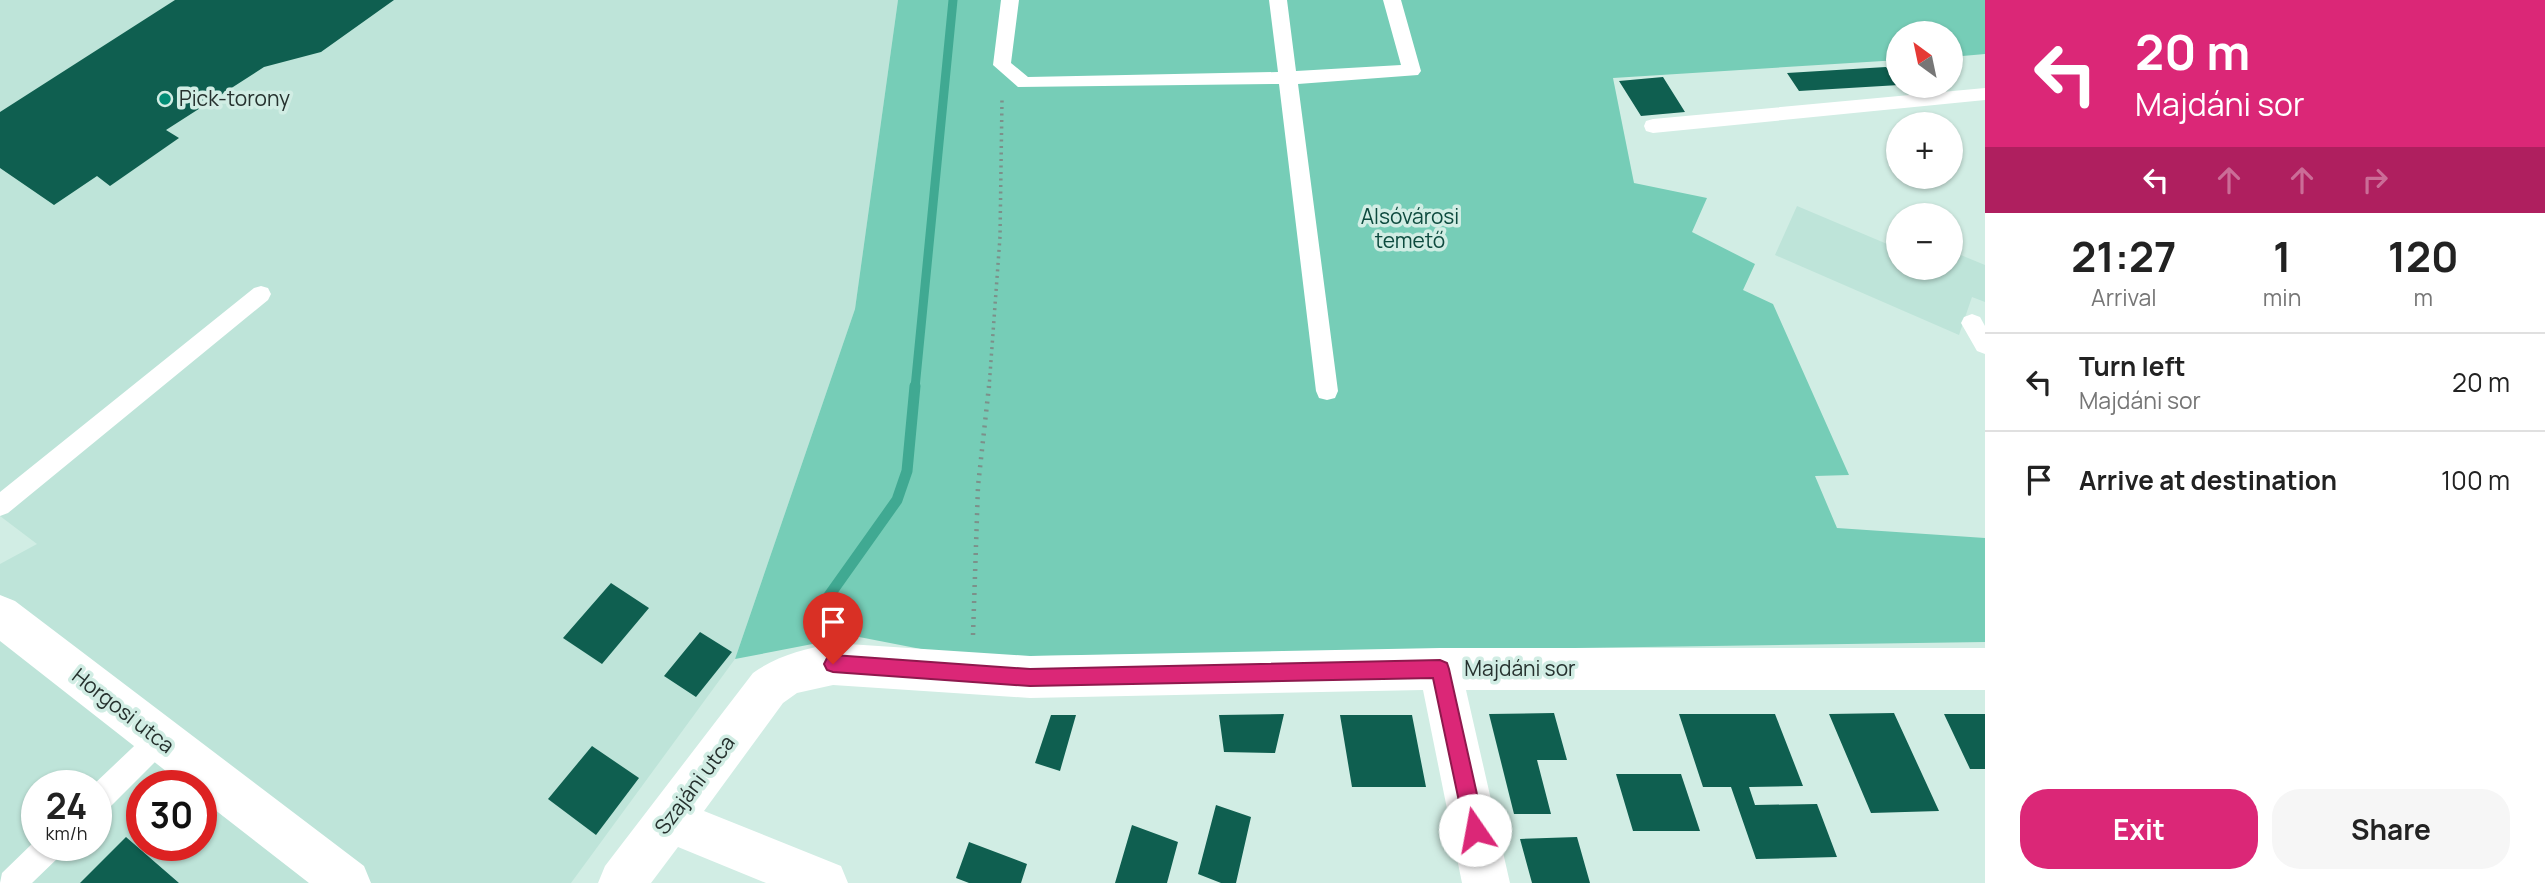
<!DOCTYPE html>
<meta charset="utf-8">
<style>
:root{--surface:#fff;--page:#f6f6f6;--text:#222;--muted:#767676;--line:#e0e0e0;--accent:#db2777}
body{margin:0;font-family:Manrope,sans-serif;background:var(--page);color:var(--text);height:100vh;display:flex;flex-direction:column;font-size:26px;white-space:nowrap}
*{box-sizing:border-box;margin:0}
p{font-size:23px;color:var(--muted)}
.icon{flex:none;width:38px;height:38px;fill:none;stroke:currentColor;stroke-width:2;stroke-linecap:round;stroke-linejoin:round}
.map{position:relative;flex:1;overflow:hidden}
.sheet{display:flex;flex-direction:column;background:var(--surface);width:560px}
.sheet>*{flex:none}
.guide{background:#db2777;color:#fff;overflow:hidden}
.needle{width:46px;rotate:327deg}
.controls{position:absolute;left:1886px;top:21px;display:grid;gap:14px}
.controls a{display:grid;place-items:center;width:77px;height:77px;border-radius:50%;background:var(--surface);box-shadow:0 2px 5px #0004;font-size:35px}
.speed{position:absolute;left:21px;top:770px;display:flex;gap:14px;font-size:35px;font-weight:700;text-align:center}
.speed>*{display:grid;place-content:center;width:91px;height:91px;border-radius:50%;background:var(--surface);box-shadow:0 2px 5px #0004;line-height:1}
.speed small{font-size:18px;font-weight:400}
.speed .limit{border:10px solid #d22;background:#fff;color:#111}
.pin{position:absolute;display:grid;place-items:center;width:60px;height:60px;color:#fff;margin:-72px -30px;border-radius:50% 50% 50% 0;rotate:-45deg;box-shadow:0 0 7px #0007}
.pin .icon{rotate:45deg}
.me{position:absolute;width:77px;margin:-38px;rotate:348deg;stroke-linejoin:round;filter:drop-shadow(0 0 5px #0008)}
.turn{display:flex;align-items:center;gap:24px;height:147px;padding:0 35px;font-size:32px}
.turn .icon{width:91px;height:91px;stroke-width:2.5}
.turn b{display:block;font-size:49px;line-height:60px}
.lanes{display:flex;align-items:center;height:66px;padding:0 35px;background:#0003;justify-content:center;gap:35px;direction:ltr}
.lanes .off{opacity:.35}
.eta{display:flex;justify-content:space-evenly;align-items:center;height:119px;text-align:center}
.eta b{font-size:42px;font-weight:700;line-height:49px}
.cta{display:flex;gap:14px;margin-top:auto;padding:14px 35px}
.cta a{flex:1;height:80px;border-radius:28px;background:var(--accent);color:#fff;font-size:28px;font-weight:700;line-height:80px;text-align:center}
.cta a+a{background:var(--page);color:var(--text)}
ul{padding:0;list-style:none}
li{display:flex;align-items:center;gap:21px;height:98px;padding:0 35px;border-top:2px solid var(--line)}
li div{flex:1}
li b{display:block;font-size:26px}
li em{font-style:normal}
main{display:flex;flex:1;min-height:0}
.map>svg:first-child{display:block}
</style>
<main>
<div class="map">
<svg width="1985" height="883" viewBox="0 0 1985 883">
<rect width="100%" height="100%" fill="#d1ede4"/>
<path fill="#bee4d9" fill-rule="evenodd" d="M0 0H898L855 309 735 659 571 883H0V564L37 544 0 516ZM37 786H96V845H37ZM142 786H201V845H142Z
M1797 206 1899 249V268H1951V251L1985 265V302L1972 297 1959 335 1775 255Z"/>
<path fill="#76cdb7" d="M898 0H1985V54L1951 57V33H1899V60L1613 78 1634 183 1707 198 1692 232 1755 264 1743 290 1773 304 1849 475 1815 476 1837 528 1985 538V642L962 657 854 636 735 659 855 309Z"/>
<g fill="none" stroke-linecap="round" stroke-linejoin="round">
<path stroke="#40a992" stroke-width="9" d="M915 388 953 0"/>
<path stroke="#40a992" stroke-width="11" d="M821 607 897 500 907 471 915 386"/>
</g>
<path fill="#0f5f50" d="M175 0H394L321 52 264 67 166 130 179 138 110 186 97 176 54 205 0 168V112Z
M1886 67 1899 85 1799 91 1787 73Z
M1663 77 1685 112 1641 116 1619 81Z
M611 583 649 608 602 664 563 638Z
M700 632 732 652 696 697 664 676Z
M1554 713 1567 760H1537L1551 814H1514L1489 714Z
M1894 713 1939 811 1871 813 1829 714Z
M1284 714 1275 753 1224 752 1219 715Z
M1679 714H1775L1803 786 1749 787 1755 805 1817 804 1837 857 1756 859 1731 787H1703Z
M1944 714H1985V769H1970Z
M1051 715H1076L1060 771 1035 763Z
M1340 715H1412L1426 787H1352Z
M592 746 639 778 596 835 548 799Z
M1616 774H1681L1700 831H1633Z
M1216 805 1251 817 1236 883H1221L1198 874Z
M1132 825 1178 842 1167 883H1115Z
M126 837 179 883H80Z
M1577 837 1590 883H1532L1520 839Z
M969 842 1027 864 1021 883H969L956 878Z"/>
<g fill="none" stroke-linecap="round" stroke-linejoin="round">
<path stroke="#7c908a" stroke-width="3.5" stroke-dasharray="2 4.5" stroke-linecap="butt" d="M989 388 1000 237 1002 99"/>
<path stroke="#7c908a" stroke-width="4.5" stroke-dasharray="2 6" stroke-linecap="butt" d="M973 635 978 486 989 386"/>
<path fill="#fff" fill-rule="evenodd" d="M1001 0H1019L1011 63 1028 77 1278 72 1269 0H1287L1296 71 1401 65 1383 0H1401L1421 71 1418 75 1298 84 1338 391 1335 398 1327 400 1319 398 1316 391 1279 84 1018 87 993 65Z
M1985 88V100L1653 133 1646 131 1644 126 1646 121 1653 119Z
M261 286 268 288 271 294 268 300 8 513 0 516V492L254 288Z
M1972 314 1980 317 1985 326V354L1977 351 1961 323 1964 317Z
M160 726 169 730 173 739 169 748 106 811 96 815V786H92L151 730Z
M37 839V845H65L61 855 32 883H0L2 873Z"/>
<path fill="#fff" fill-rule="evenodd" d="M833 643 1030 656 1440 648H1985V690H1466L1510 883H1462L1423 690 1030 698 833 685 797 693 783 703 704 811 841 866 848 883H766L678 847 651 883H598L605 866 753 673C778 655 803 650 833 643Z"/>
<path fill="#fff" fill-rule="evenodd" d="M0 595 15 601 364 866 371 883H309L201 799V786H185L0 641Z"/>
</g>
<path fill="#db2777" stroke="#8e194d" stroke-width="2" d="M833 655 1030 669 1440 660 1447 663 1449 669 1485 830 1482 836 1475 839 1468 836 1465 830 1433 678 1030 686 833 672 827 670 824 664 827 658Z"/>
<circle fill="#008c75" stroke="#d1ede4" stroke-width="2.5" cx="165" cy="99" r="7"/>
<g text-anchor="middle" stroke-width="7" stroke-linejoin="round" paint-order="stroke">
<g font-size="21" fill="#26312e" stroke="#d1ede4" text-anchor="start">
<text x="179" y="106">Pick-torony</text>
</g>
<g font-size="21" fill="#0d4a3e" stroke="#d1ede4">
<text x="1410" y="224">Alsóvárosi<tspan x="1410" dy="24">temető</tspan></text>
</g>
<g font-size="21" fill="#26312e" stroke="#d1ede4">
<text x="1520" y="676">Majdáni sor</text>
<text transform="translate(123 711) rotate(38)" y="7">Horgosi utca</text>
<text transform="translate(695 785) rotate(-53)" y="7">Szajáni utca</text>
</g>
</g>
</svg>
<div class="controls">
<a><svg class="needle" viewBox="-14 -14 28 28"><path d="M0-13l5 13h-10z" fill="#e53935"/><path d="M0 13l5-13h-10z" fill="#767676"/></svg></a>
<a>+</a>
<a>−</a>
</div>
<div class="speed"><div>24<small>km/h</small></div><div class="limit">30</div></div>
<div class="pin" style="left:833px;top:664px;background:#d93025"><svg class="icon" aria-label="arrive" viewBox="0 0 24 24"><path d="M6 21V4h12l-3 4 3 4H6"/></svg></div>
<svg class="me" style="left:1475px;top:830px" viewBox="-20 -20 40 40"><circle r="19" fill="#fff"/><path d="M0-13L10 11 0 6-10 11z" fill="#db2777"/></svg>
</div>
<section class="sheet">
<div class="guide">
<div class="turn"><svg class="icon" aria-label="left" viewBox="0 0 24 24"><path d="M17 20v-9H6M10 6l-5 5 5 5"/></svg><div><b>20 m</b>Majdáni sor</div></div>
<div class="lanes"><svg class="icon" aria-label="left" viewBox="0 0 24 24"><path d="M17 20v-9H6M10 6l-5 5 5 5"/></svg><svg class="icon off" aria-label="ahead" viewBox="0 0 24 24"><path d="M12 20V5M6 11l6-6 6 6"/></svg><svg class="icon off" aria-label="ahead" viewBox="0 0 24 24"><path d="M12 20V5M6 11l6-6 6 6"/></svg><svg class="icon off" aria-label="right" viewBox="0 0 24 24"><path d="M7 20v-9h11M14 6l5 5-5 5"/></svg></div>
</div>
<div class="eta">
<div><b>21:27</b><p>Arrival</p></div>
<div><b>1</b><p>min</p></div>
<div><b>120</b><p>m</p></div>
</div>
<ul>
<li><svg class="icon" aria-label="left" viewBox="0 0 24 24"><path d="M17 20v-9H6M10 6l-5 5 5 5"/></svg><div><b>Turn left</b><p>Majdáni sor</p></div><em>20 m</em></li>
<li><svg class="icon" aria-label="arrive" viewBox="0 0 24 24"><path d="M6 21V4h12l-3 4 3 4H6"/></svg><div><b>Arrive at destination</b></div><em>100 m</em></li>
</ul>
<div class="cta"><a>Exit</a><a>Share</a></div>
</section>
</main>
